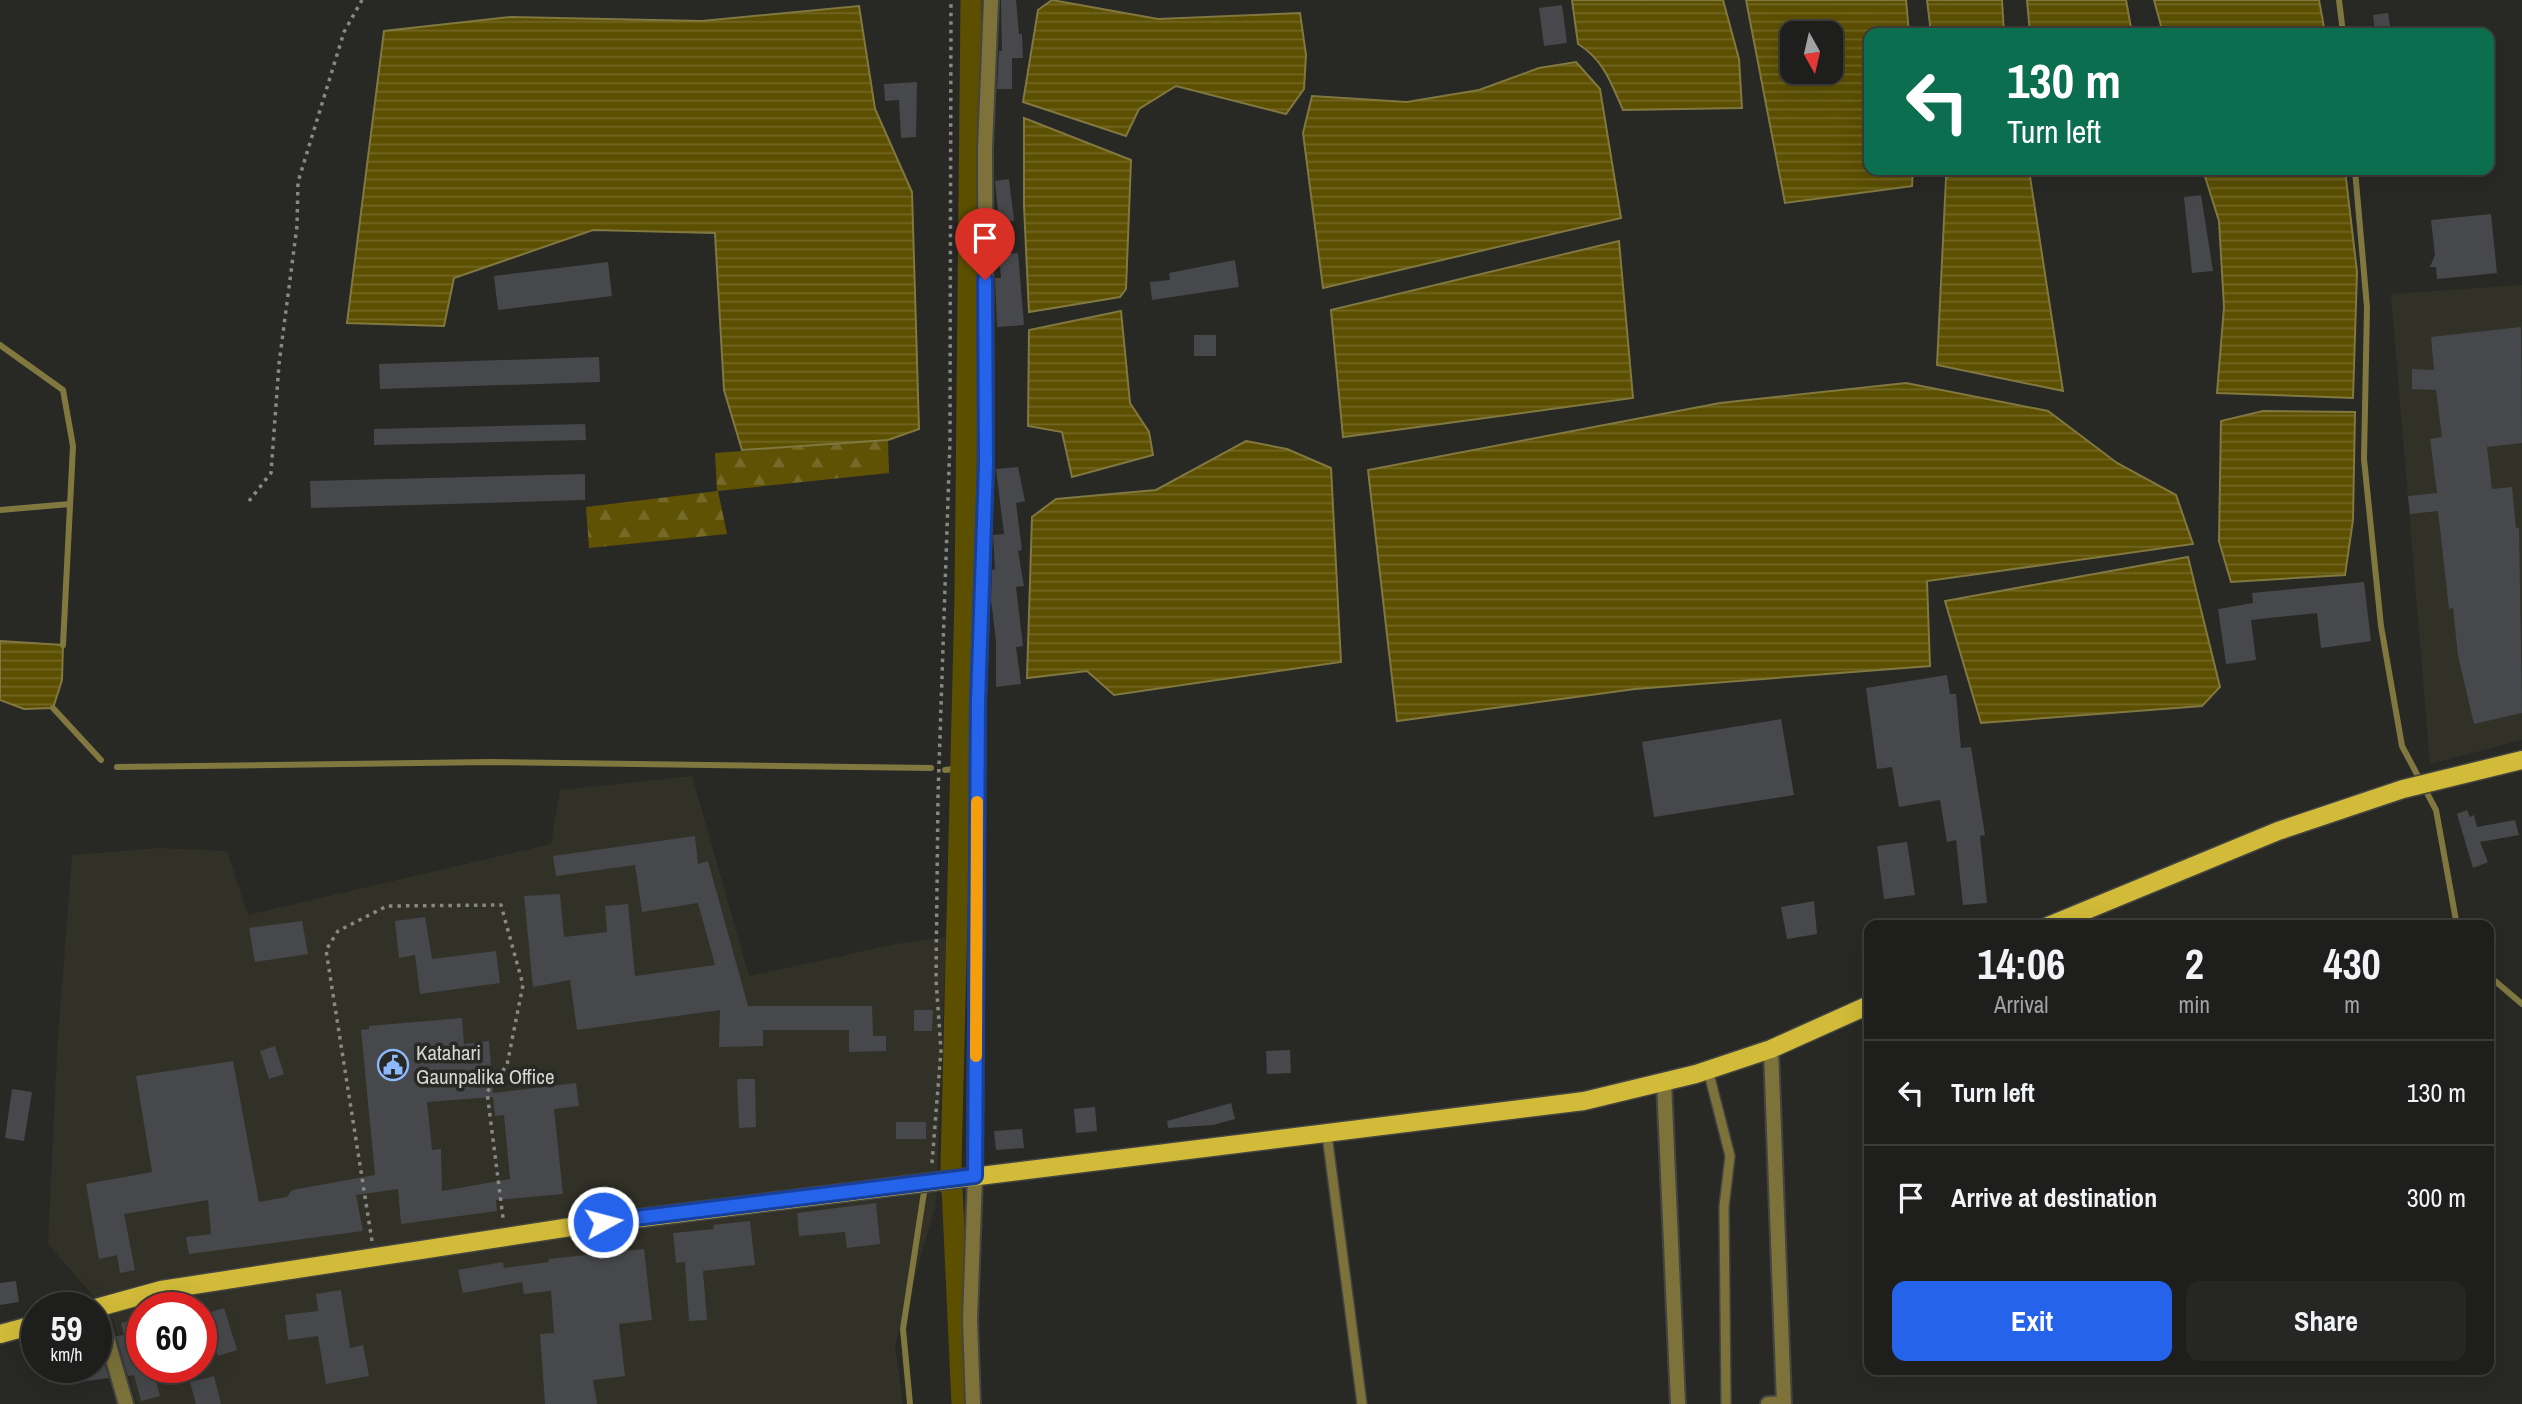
<!DOCTYPE html>
<style>
:root{--surface:#1e1e1c;--page:#262725;--text:#f1f3f6;--muted:#a1a2a3;--line:#3c3c3b;--accent:#2563eb}
body{margin:0;font-family:"Archivo Narrow",sans-serif;background:var(--page);color:var(--text);height:100vh;display:flex;flex-direction:column;font-size:26px;white-space:nowrap}
*{box-sizing:border-box;margin:0}
p{font-size:23px;color:var(--muted)}
.icon{flex:none;width:38px;height:38px;fill:none;stroke:currentColor;stroke-width:2;stroke-linecap:round;stroke-linejoin:round}
.map{position:relative;flex:1;overflow:hidden}
.drawer{position:absolute;left:1864px;top:920px;width:630px;height:455px;display:flex;flex-direction:column;background:var(--surface);border-radius:14px;box-shadow:0 7px 28px #0002,0 0 0 2px var(--line)}
.drawer>*{flex:none}
.top-card{position:absolute;left:1864px;top:28px;width:630px;height:147px;border-radius:14px;box-shadow:0 7px 28px #0002,0 0 0 2px var(--line);background:#0b6e4f;color:#fff;overflow:hidden}
.needle{width:46px;rotate:172deg}
.buttons{position:absolute;left:1780px;top:21px;display:grid;gap:14px}
.buttons a{display:grid;place-items:center;width:63px;height:63px;border-radius:14px;background:var(--surface);box-shadow:0 7px 28px #0002,0 0 0 2px var(--line);font-size:35px}
.speed{position:absolute;left:21px;top:1292px;display:flex;gap:14px;font-size:35px;font-weight:700;text-align:center}
.speed>*{display:grid;place-content:center;width:91px;height:91px;border-radius:50%;background:var(--surface);box-shadow:0 7px 28px #0002,0 0 0 2px var(--line);line-height:1}
.speed small{font-size:18px;font-weight:400}
.speed .limit{border:10px solid #d22;background:#fff;color:#111}
.pin{position:absolute;display:grid;place-items:center;width:60px;height:60px;color:#fff;margin:-72px -30px;border-radius:50% 50% 50% 0;rotate:-45deg;box-shadow:0 0 7px #0007}
.pin .icon{rotate:45deg}
.me{position:absolute;width:77px;margin:-38px;rotate:83deg;stroke-linejoin:round;filter:drop-shadow(0 0 5px #0008)}
.turn{display:flex;align-items:center;gap:24px;height:147px;padding:0 28px;font-size:32px}
.turn .icon{width:91px;height:91px;stroke-width:2.5}
.turn b{display:block;font-size:49px;line-height:60px}
.eta{display:flex;justify-content:space-evenly;align-items:center;height:119px;text-align:center}
.eta b{font-size:42px;font-weight:800;line-height:49px}
.cta{display:flex;gap:14px;margin-top:auto;padding:14px 28px}
.cta a{flex:1;height:80px;border-radius:14px;background:var(--accent);color:#fff;font-size:28px;font-weight:800;line-height:80px;text-align:center}
.cta a+a{background:var(--page);color:var(--text)}
ul{padding:0;list-style:none}
li{display:flex;align-items:center;gap:21px;height:105px;padding:0 28px;border-top:2px solid var(--line)}
li div{flex:1}
li b{display:block;font-size:26px}
li em{font-style:normal}
.map>svg:first-child{display:block}
</style>
<div class="map">
<svg width="2522" height="1404" viewBox="0 0 2522 1404">
<defs>
<pattern id="forest-firs" width="22" height="20" patternUnits="userSpaceOnUse" patternTransform="scale(1.75)"><rect width="22" height="20" fill="#5f5204"/><path d="M5 1l3.5 6h-7zM16 11l3.5 6h-7z" fill="#756a28"/></pattern>
<pattern id="water-rules" width="6" height="5" patternUnits="userSpaceOnUse" patternTransform="scale(1.75)"><rect width="6" height="5" fill="#5c4f00"/><path d="M0 2.5h6" fill="none" stroke="#736824"/></pattern>
</defs>
<rect width="100%" height="100%" fill="#282825"/>
<path fill="#323128" fill-rule="evenodd" d="M2522 285V740L2430 764 2391 294Z
M692 776 749 976 896 944 946 937 936 1204 895 1345 903 1404H137L113 1319 48 1244 57 1052 72 855 159 848 227 851 248 915 551 844 560 790ZM142 1307H201V1367H142Z"/>
<path fill="url(#forest-firs)" d="M888 440 889 473 718 491 727 534 589 548 586 507 717 491 715 453Z"/>
<path fill="url(#water-rules)" stroke="#817840" stroke-width="2" fill-rule="evenodd" d="M1052 0 1158 19 1300 13 1306 55 1304 89 1286 114 1176 86 1139 109 1126 136 1023 102 1038 10Z
M1572 0H1723L1739 59 1742 108 1623 110C1611 83 1604 60 1578 44Z
M1746 0H1906L1909 33H1869V170H1913L1912 186 1785 203ZM1792 33H1830V72H1792Z
M1927 0H2002L2004 33H1931Z
M2027 0H2126L2132 33H2030Z
M2154 0H2319L2325 33H2163Z
M859 6 875 109 912 192 919 429 888 440 742 450 724 390 715 233 593 230 454 278 444 326 347 323 384 31 511 17 702 21Z
M1576 62 1600 89 1621 218 1323 288 1303 133 1312 96 1407 102 1479 90 1539 68Z
M1024 118 1131 160 1126 289 1120 297 1029 312 1024 206Z
M1957 170H2029L2063 391 1937 365 1946 178Z
M2203 170H2345L2357 272 2353 398 2217 393 2224 307 2219 221Z
M1619 241 1633 398 1343 437 1331 310Z
M1121 311 1130 403 1149 432 1153 455 1072 477 1062 432 1028 426 1029 330Z
M1906 383 2048 411 2117 463 2176 495 2193 544 1927 581 1930 666 1635 689 1397 721 1368 470 1720 403Z
M2263 411 2355 412 2353 520 2345 575 2231 582 2219 541 2221 421Z
M1246 441 1287 449 1331 468 1341 662 1114 695 1087 671 1027 678 1032 517 1056 499 1156 490Z
M2188 557 2220 687 2202 706 1981 723 1945 601Z
M0 641 63 645 62 680 53 708 24 709 0 700Z"/>
<g fill="none" stroke-linecap="round" stroke-linejoin="round">
<path stroke="#817840" stroke-width="6" d="M2339 0 2343 33
M2355 170 2367 307 2364 459 2381 626 2402 746 2436 810 2457 926
M0 345 63 390 73 446 63 645
M0 510 70 504
M53 708 101 760
M117 767 490 762 931 768
M945 770 961 768
M2488 975 2522 1004
M944 1191 952 1190
M910 1404 903 1329 924 1192"/>
<path stroke="#5c4f00" stroke-width="21" d="M962 1404 951 1165 965 596 971 0"/>
</g>
<path fill="#46484b" fill-rule="evenodd" d="M1001 0H1016L1019 34H1022L1023 58H1012V89H997L999 51H1002Z
M1562 5 1567 43 1544 46 1539 8Z
M2388 13 2391 31 2375 33 2373 15Z
M917 82 916 137 901 138 899 100 885 101 884 84Z
M1009 179 1014 221 999 222 995 181Z
M2201 195 2213 271 2192 273 2184 197Z
M2491 214 2497 273 2437 279 2436 267H2430L2435 255 2431 220Z
M1018 253 1024 325 997 327 995 278H1001L999 255Z
M1235 260 1239 287 1152 300 1150 282 1170 280 1169 273Z
M608 262 612 296 498 310 494 276Z
M2521 327 2522 443 2487 447 2492 489 2512 487 2516 528H2519L2522 713 2474 724 2458 656 2453 608 2449 609 2438 511 2410 514 2408 496 2437 493 2430 439 2442 437 2436 390 2412 389V369L2434 370 2431 337Z
M1194 335H1216V356H1194Z
M599 357 600 382 380 389 379 364Z
M585 424 586 440 374 445V429Z
M1018 467 1025 501 1016 503 1022 550 1018 551 1024 586 1016 587 1023 646 1016 647 1021 684 996 687V641L991 600 992 570 995 569 993 535 1004 534 996 469Z
M585 474V500L311 508 310 481Z
M2364 582 2371 641 2321 648 2317 613 2251 620 2256 660 2226 664 2218 609 2253 603 2252 593Z
M1947 675 1950 694H1956L1961 748 1971 747 1985 835 1980 836 1987 903 1963 905 1956 840 1947 842 1940 800 1899 807 1892 767 1877 769 1866 688Z
M1781 719 1794 795 1654 817 1642 742Z
M2467 810 2470 817 2474 815 2477 827 2515 820 2519 835 2480 842 2488 862 2473 868 2457 814Z
M695 836 698 864 708 861 748 1006H872L873 1036H886V1051L849 1052V1030H763V1046L719 1047 720 1010 577 1030 570 980 533 987 524 896 560 894 564 937 607 932 605 906 628 904 635 976 715 965 698 903 642 912 635 865 556 876 553 856Z
M1907 842 1915 895 1884 899 1877 846Z
M1814 901 1817 934 1787 939 1781 907Z
M425 917 432 959 496 951 500 983 420 994 415 955 399 958 395 921Z
M302 921 308 954 255 962 249 928Z
M914 1010H933L932 1031H914Z
M462 1018 464 1044 489 1041 493 1093 576 1083 579 1106 554 1109 563 1194 496 1200 497 1211 401 1224 398 1189 356 1195 363 1231 189 1254 186 1237 211 1234 208 1200 124 1214 135 1270 120 1273 117 1255 99 1259 86 1184 152 1172 136 1076 233 1061 259 1202 287 1197 292 1190 375 1175 361 1030 369 1029V1026ZM493 1097 495 1116 504 1115 510 1179 442 1191 441 1149 432 1150 427 1102Z
M275 1046 284 1074 269 1079 260 1051Z
M1290 1050 1291 1073 1267 1074 1266 1051Z
M737 1079H755L756 1127 739 1128Z
M12 1089 32 1092 24 1141 5 1138Z
M1231 1103 1235 1119 1213 1125 1168 1128 1167 1121Z
M1095 1107 1097 1131 1076 1133 1074 1109Z
M896 1122H926V1139H896Z
M1022 1129 1024 1148 996 1150 994 1131Z
M876 1203 880 1244 847 1248 845 1232 799 1236 797 1213Z
M750 1221 755 1265 703 1271 707 1320 689 1321 685 1262 676 1263 673 1233 714 1229 713 1225Z
M644 1249 652 1320 619 1324 625 1376 593 1380 597 1404H545L540 1334 554 1333 551 1291 524 1294 522 1282 463 1293 458 1270 503 1262 504 1268 549 1262 548 1259Z
M16 1281 19 1302 0 1305V1283Z
M341 1290 350 1348 363 1345 369 1376 326 1384 318 1336 288 1340 285 1315 318 1311 316 1294Z
M224 1308 237 1350 218 1356 205 1314Z
M142 1318V1367H152L160 1396 141 1401 134 1375 128 1376 116 1336 124 1335 121 1323Z
M96 1339 109 1378 73 1383 69 1367H96Z
M214 1376 221 1404H196L190 1382Z"/>
<g fill="none" stroke-linecap="round" stroke-linejoin="round">
<g stroke="#444441" stroke-width="12">
<path id="service" d="M1708 1070 1730 1156 1724 1207 1726 1404
M1327 1135 1362 1404"/>
</g>
<g stroke="#444441" stroke-width="18">
<path id="minor" d="M1771 1049 1784 1404
M1664 1082 1678 1404
M975 1176 978 702 986 465 985 148 991 0
M98 1307 126 1404
M1768 1404 1784 1403"/>
</g>
<g stroke="#444441" stroke-width="18">
<path id="tertiary" d="M973 1404 970 1320 975 1176"/>
</g>
<g stroke="#444441" stroke-width="21">
<path id="primary" d="M2048 926 2278 831 2403 789 2522 760
M96 1308 161 1290 577 1226 1584 1101 1696 1074 1771 1049 1869 1005
M0 1334 37 1324"/>
</g>
<path stroke="#888885" stroke-width="3.5" stroke-dasharray="3.5 5" stroke-linecap="butt" d="M249 501 271 473 279 364 297 226 298 182 344 32 362 0
M932 1163 941 1050 936 980 938 796 950 440 951 0
M372 1241 326 950 338 931 387 906 501 905 523 985 507 1065 487 1092 503 1218"/>
<use href="#service" stroke="#7c723a" stroke-width="9"/>
<use href="#minor" stroke="#7c723a" stroke-width="14"/>
<use href="#tertiary" stroke="#7c723a" stroke-width="14"/>
<use href="#primary" stroke="#d2bb38" stroke-width="18"/>
</g>
<g fill="none" stroke-linecap="round" stroke-linejoin="round">
<g stroke="#184099" stroke-width="18">
<path id="route" d="M603 1222 975 1176 978 702 986 464 985 280"/>
</g>
<use href="#route" stroke="#2563eb" stroke-width="12"/>
<path stroke="#f59e0b" stroke-width="12" d="M976 1056 977 802"/>
</g>
<defs>
<g id="civic-ring" transform="scale(1.575)"><circle r="9.5" fill="#282825" stroke="#8cb9fc" stroke-width="1.5"/><path d="M-.6-6.5H3V-4.5H.6V-3L4-1V1h2V6H-6V1h2V-1L-.6-3ZM-1.2 2.5V6h2.4V2.5Z" fill="#8cb9fc"/></g>
</defs>
<g fill-rule="evenodd">
<use href="#civic-ring" x="393" y="1065"/>
</g>
<g text-anchor="middle" stroke-width="7" stroke-linejoin="round" paint-order="stroke">
<g font-size="21" fill="#d6d6d4" stroke="#282825" text-anchor="start">
<text x="416" y="1060">Katahari<tspan x="416" dy="24">Gaunpalika Office</tspan></text>
</g>
</g>
</svg>
<div class="buttons">
<a><svg class="needle" viewBox="-14 -14 28 28"><path d="M0-13l5 13h-10z" fill="#e53935"/><path d="M0 13l5-13h-10z" fill="#a1a2a3"/></svg></a>
</div>
<div class="speed"><div>59<small>km/h</small></div><div class="limit">60</div></div>
<div class="pin" style="left:985px;top:280px;background:#d93025"><svg class="icon" aria-label="arrive" viewBox="0 0 24 24"><path d="M6 21V4h12l-3 4 3 4H6"/></svg></div>
<svg class="me" style="left:603px;top:1222px" viewBox="-20 -20 40 40"><circle r="17" fill="#2563eb" stroke="#fff" stroke-width="3"/><path d="M0-11L8 9 0 5-8 9z" fill="#fff"/></svg>
<div class="top-card">
<div class="turn"><svg class="icon" aria-label="left" viewBox="0 0 24 24"><path d="M17 20v-9H6M10 6l-5 5 5 5"/></svg><div><b>130 m</b>Turn left</div></div>
</div>
<section class="drawer">
<div class="eta">
<div><b>14:06</b><p>Arrival</p></div>
<div><b>2</b><p>min</p></div>
<div><b>430</b><p>m</p></div>
</div>
<ul>
<li><svg class="icon" aria-label="left" viewBox="0 0 24 24"><path d="M17 20v-9H6M10 6l-5 5 5 5"/></svg><div><b>Turn left</b></div><em>130 m</em></li>
<li><svg class="icon" aria-label="arrive" viewBox="0 0 24 24"><path d="M6 21V4h12l-3 4 3 4H6"/></svg><div><b>Arrive at destination</b></div><em>300 m</em></li>
</ul>
<div class="cta"><a>Exit</a><a>Share</a></div>
</section>
</div>
